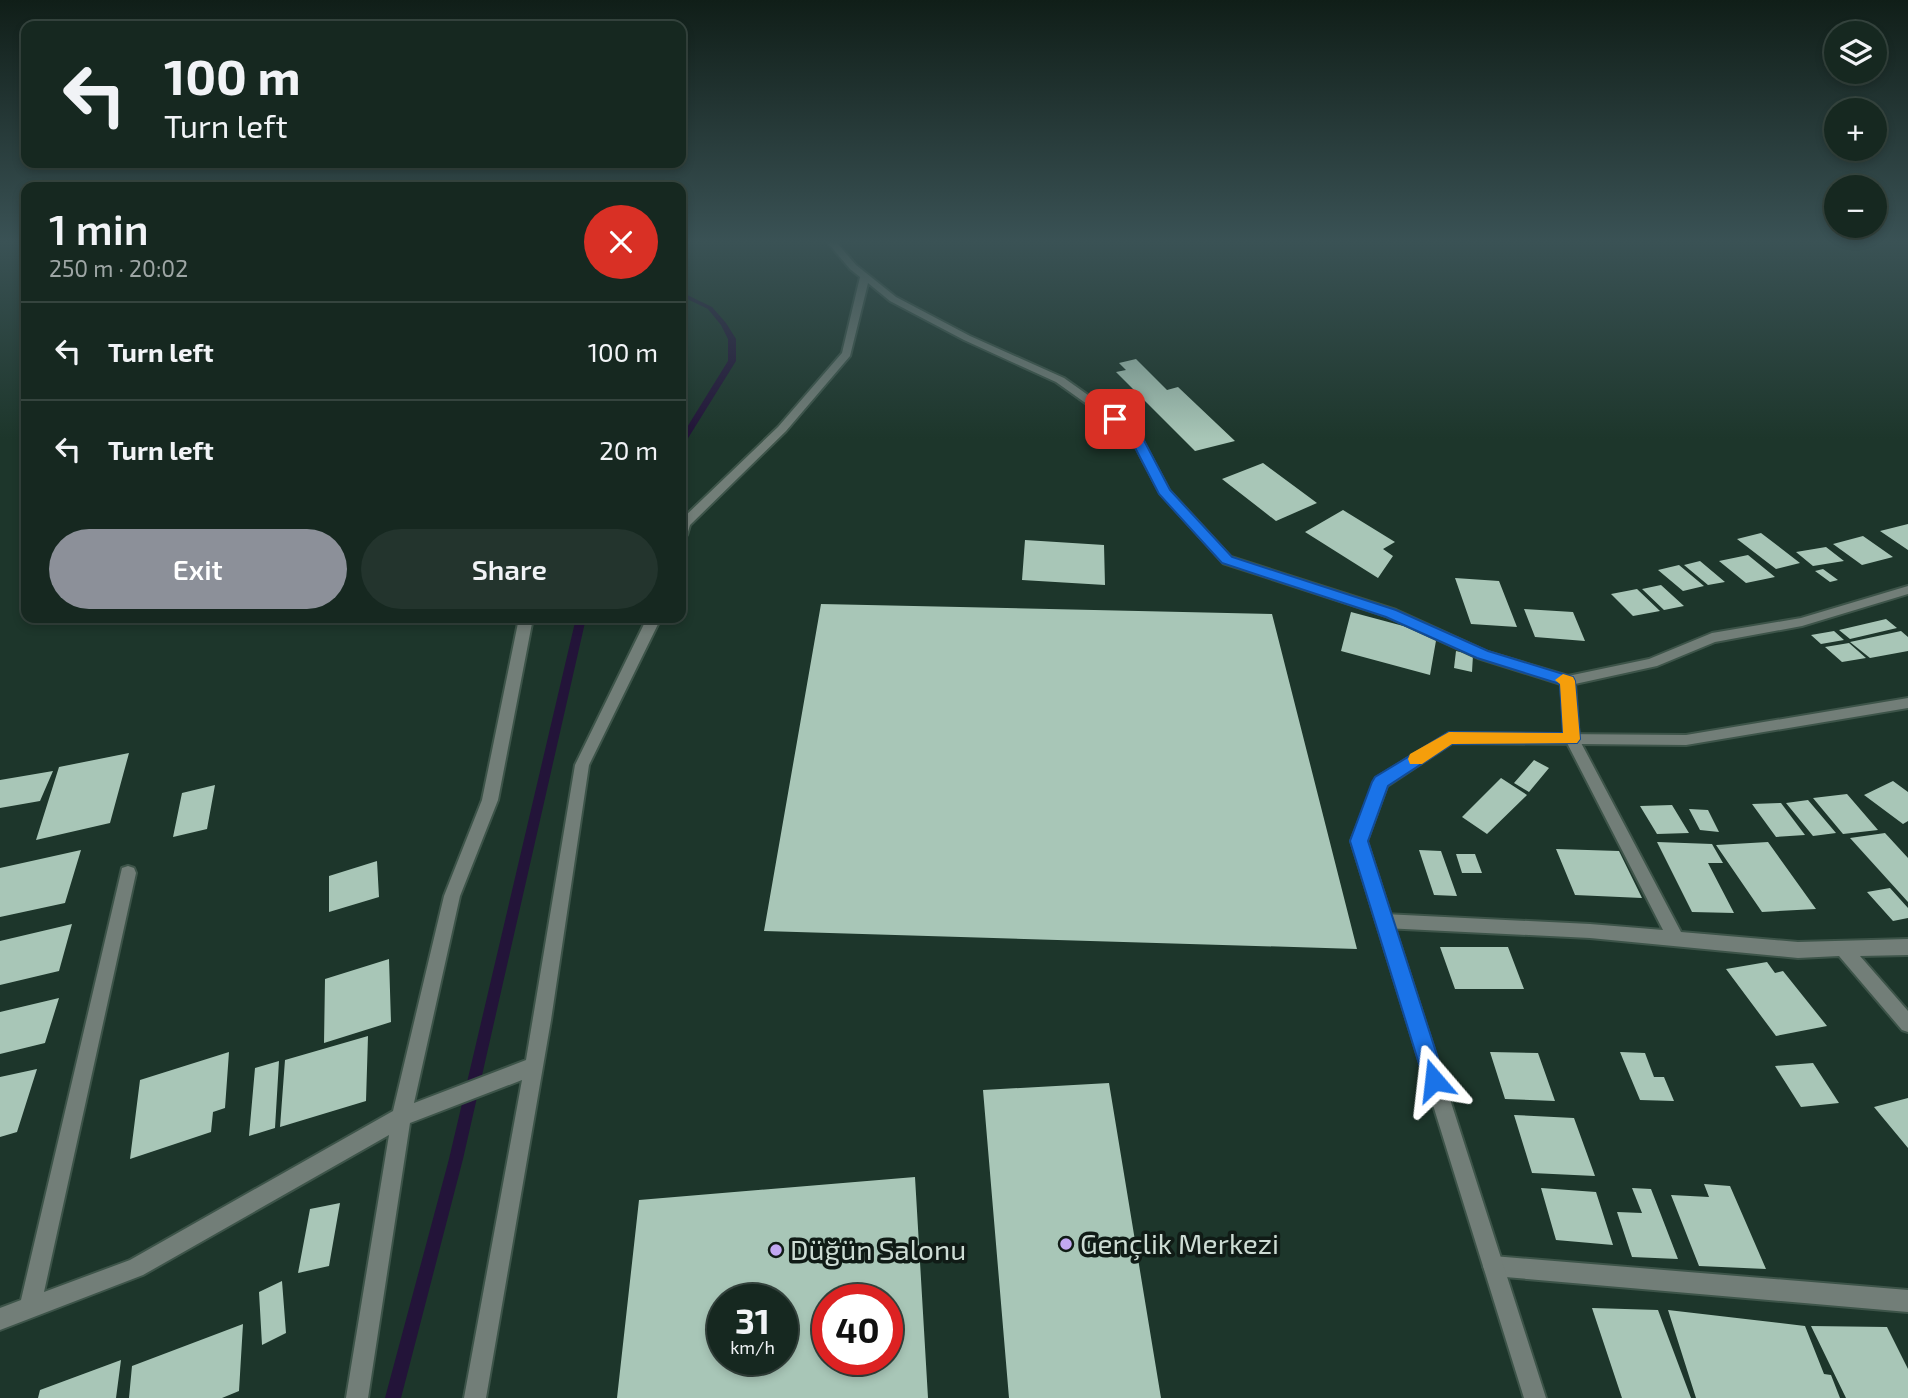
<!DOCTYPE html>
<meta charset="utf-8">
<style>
:root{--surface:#162820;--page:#23342d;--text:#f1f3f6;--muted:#9ea6a5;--line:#35443e;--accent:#8c9099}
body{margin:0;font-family:"Exo 2",sans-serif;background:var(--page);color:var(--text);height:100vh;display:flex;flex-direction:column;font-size:26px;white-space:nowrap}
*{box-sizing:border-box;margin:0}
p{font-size:23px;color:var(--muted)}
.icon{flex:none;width:38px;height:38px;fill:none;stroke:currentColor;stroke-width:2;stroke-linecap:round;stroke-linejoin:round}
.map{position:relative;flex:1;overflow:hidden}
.panel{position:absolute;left:21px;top:182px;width:665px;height:441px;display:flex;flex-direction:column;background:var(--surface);border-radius:14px;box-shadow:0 4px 10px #0003,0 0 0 2px var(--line)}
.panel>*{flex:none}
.guide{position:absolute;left:21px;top:21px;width:665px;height:147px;border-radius:14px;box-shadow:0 4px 10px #0003,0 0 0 2px var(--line);background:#162820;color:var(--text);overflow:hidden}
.tools{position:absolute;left:1824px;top:21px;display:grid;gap:14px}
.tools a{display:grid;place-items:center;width:63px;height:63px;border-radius:50%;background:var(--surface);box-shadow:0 4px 10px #0003,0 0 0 2px var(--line);font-size:35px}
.speed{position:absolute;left:707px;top:1284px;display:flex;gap:14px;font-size:35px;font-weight:700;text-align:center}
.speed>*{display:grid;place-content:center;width:91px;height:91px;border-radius:50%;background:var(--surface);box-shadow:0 4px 10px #0003,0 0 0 2px var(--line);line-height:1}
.speed small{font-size:18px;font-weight:400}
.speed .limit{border:10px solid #d22;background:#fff;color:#111}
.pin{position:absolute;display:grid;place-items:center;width:60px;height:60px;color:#fff;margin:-30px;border-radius:14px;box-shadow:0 4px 10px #0006}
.me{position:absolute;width:77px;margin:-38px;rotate:343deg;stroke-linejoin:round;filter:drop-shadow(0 0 5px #0008)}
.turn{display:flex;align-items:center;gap:24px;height:147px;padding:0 28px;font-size:32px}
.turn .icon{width:91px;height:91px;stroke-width:2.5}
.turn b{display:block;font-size:49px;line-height:60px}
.round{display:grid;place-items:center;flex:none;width:74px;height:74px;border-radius:37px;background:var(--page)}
.overview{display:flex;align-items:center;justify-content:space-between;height:119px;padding:0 28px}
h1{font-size:42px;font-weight:600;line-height:52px}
.primary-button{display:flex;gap:14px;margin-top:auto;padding:14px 28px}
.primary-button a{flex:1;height:80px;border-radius:42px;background:var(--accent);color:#fff;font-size:28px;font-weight:600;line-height:80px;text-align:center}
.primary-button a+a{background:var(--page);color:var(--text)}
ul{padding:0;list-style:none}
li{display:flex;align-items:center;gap:21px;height:98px;padding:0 28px;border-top:2px solid var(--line)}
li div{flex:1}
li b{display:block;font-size:26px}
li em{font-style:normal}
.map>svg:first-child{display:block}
</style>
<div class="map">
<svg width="1908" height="1398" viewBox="0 0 1908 1398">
<rect width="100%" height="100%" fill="#1d362b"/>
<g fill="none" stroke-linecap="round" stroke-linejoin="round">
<path fill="#231439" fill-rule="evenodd" d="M681 292 712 307 726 323 736 339V361L685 443 681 445V437L728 361V339L721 325 708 309 681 296Z
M576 618H586L463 1159 401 1398H385L449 1159Z"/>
</g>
<path fill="#a8c6b7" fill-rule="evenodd" d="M1136 359 1167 390 1178 387 1235 441 1195 451 1116 372 1126 370 1119 363Z
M1263 463 1317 503 1276 521 1222 479Z
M1343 510 1395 542 1383 549 1393 556 1378 578 1305 532Z
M1908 524V550L1880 531Z
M1761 533 1800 563 1776 569 1737 539Z
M1863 536 1893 557 1862 565 1833 544Z
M1025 540 1104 545 1105 585 1022 580Z
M1826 547 1844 561 1813 566 1796 552Z
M1748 555 1775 577 1746 583 1719 561Z
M1700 561 1725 582 1708 585 1684 565Z
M1679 565 1704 586 1683 591 1658 570Z
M1823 569 1838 580 1830 582 1815 571Z
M1455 578 1499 581 1517 627 1471 624Z
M1661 585 1684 606 1664 610 1642 589Z
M1637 589 1660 611 1633 616 1611 594Z
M821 604 1272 614 1357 949 764 931Z
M1524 609 1573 612 1585 641 1535 637Z
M1351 612 1437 635 1430 675 1341 651Z
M1886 619 1897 628 1850 639 1839 630Z
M1834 631 1844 640 1821 644 1811 635Z
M1901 631 1908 637V651L1870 658 1850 642Z
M1849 643 1866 658 1842 662 1825 647Z
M1456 651 1473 655 1472 672 1454 668Z
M129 753 110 823 36 840 59 767Z
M1534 760 1549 768 1529 792 1514 783Z
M53 771 40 801 0 808V780Z
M1501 778 1527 795 1487 834 1462 817Z
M1893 781 1908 792V821L1903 824 1864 795Z
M215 785 207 829 173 837 182 793Z
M1847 794 1878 830 1843 834 1813 798Z
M1808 800 1836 833 1813 836 1786 803Z
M1781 803 1805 835 1776 837 1752 804Z
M1672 805 1689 833 1657 834 1640 806Z
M1689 809 1708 810 1719 832 1700 830Z
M1885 833 1908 858V902L1850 838Z
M1657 842 1712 844 1723 863H1708L1734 913 1692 912Z
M1768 842 1816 909 1762 912 1716 845Z
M1556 849 1619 851 1642 898 1575 895Z
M81 850 65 903 0 917V868Z
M1419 850 1441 851 1457 896 1434 895Z
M1456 854H1475L1482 873H1462Z
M377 861 379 897 329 912V876Z
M1890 888 1908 908V918L1893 921 1867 892Z
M72 924 59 971 0 985V941Z
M1440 947H1508L1524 989H1455Z
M389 959 391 1022 324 1043 325 979Z
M1767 962 1775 973 1783 971 1827 1026 1776 1036 1726 969Z
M59 998 45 1043 0 1054V1012Z
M368 1036 366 1101 280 1127 285 1060Z
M229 1052 225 1108 213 1112 211 1132 130 1159 140 1080Z
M1490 1052 1538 1053 1555 1101 1505 1099Z
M1620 1052 1645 1053 1654 1077H1664L1674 1101 1640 1100Z
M279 1061 275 1128 249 1136 255 1068Z
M1813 1063 1839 1103 1801 1107 1775 1066Z
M37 1069 17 1132 0 1137V1077Z
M1109 1083 1161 1398H1009L983 1090Z
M1908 1098V1148L1874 1107Z
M1514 1115 1574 1118 1595 1176 1532 1173Z
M915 1177 928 1398H617L639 1200ZM723 1300H782V1360H723ZM828 1300H887V1360H828Z
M1704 1184 1730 1186 1766 1269 1699 1266 1671 1195 1709 1197Z
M1541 1188 1596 1192 1613 1245 1556 1240Z
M1632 1188 1651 1189 1678 1259 1632 1257 1617 1212 1642 1213Z
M340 1203 329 1266 298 1273 310 1209Z
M282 1281 286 1333 262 1345 259 1292Z
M1592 1308 1658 1310 1691 1398H1622Z
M1668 1310 1805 1326 1824 1374 1831 1375 1840 1398H1696Z
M243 1324 239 1391 222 1398H129L132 1366Z
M1811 1326 1887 1327 1908 1369V1398H1846Z
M121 1360 116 1398H38L40 1390Z"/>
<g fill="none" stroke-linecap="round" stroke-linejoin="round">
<g stroke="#3d5449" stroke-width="4">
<path id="minor" d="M828 243H837L856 265 896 297 970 336 1064 378 1137 430 1169 490 1231 557 1396 610 1488 652 1568 676 1649 659 1712 633 1801 618 1908 586V594L1802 626 1715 642 1657 666 1575 684 1579 739 1681 932 1798 942 1908 939V955L1860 956 1908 1011V1032L1902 1030 1839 956 1798 958 1590 938 1384 928 1378 926 1376 921 1378 916 1384 914 1590 924 1663 930 1565 739 1561 684 1478 658 1386 616 1223 563 1160 493 1129 434 1056 382 964 340 890 301 868 283 850 356 786 431 690 525 687 535 681 539V520L778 427 842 353 860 277 850 269Z
M519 618H533L498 800 460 896 414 1103 526 1060 575 765 647 618H661L589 765 551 1020 486 1398H464L522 1080 410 1123 368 1398H346L389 1135 143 1275 0 1330V1308L21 1300 122 868 128 866 134 868 136 873 44 1292 130 1260 393 1111 444 896 482 800Z
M1493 1256 1908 1290V1312L1493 1276 1486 1273 1483 1266 1486 1259Z"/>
</g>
<g stroke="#3d5449" stroke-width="4">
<path id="tertiary" d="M1908 698V708L1686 745 1452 743 1387 786 1367 841 1546 1398H1524L1351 841 1376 778 1449 733 1686 735Z"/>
</g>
<use href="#minor" fill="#727e78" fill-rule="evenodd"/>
<use href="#tertiary" fill="#727e78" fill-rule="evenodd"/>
</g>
<linearGradient id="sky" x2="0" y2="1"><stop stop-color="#101e18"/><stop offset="0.55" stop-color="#3a5255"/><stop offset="1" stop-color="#3a5255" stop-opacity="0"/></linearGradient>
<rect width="1908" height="439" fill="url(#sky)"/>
<path fill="#1a73e8" stroke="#114b97" stroke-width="2" d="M1115 415 1138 429 1170 490 1232 557 1396 610 1488 651 1573 677 1575 681 1580 739 1577 743 1452 744 1388 786 1368 841 1445 1080 1442 1088 1434 1091 1427 1088 1424 1080 1350 841 1372 782 1375 777 1449 732 1563 733 1560 684 1477 658 1386 617 1222 563 1159 494 1128 434 1109 419Z"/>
<path fill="#f59e0b" d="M1563 674 1573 677 1575 681 1580 739 1577 743 1452 744 1422 764H1410L1408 759 1410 754 1449 732 1563 733 1560 684 1555 680Z"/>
<g fill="#c2a8f2" stroke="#101b16" stroke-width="2.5">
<circle cx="1066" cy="1244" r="7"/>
<circle cx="776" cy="1250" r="7"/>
</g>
<g text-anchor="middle" stroke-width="7" stroke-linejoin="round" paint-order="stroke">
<g font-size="28" fill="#cddcd4" stroke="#101b16" text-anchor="start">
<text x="1080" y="1254">Gençlik Merkezi</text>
<text x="790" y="1260">Düğün Salonu</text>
</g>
</g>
</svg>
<div class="tools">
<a><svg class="icon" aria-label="layers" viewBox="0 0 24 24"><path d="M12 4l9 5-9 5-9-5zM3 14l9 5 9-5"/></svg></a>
<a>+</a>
<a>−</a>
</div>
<div class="speed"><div>31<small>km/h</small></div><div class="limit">40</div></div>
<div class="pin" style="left:1115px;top:419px;background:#d93025"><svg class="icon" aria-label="arrive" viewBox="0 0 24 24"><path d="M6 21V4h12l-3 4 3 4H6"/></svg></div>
<svg class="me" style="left:1434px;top:1080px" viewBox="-20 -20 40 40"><path d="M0-17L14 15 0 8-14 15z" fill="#1a73e8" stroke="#fff" stroke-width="4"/></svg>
<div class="guide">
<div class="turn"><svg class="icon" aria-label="left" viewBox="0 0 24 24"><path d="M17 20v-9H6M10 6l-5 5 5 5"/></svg><div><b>100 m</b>Turn left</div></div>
</div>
<section class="panel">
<div class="overview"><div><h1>1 min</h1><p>250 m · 20:02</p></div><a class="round" style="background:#d93025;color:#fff"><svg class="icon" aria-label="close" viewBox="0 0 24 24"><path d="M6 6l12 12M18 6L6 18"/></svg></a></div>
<ul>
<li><svg class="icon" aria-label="left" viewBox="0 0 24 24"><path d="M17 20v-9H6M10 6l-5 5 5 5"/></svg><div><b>Turn left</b></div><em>100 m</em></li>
<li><svg class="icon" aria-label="left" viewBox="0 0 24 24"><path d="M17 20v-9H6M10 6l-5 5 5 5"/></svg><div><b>Turn left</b></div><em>20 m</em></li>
</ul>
<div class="primary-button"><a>Exit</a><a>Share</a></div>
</section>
</div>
